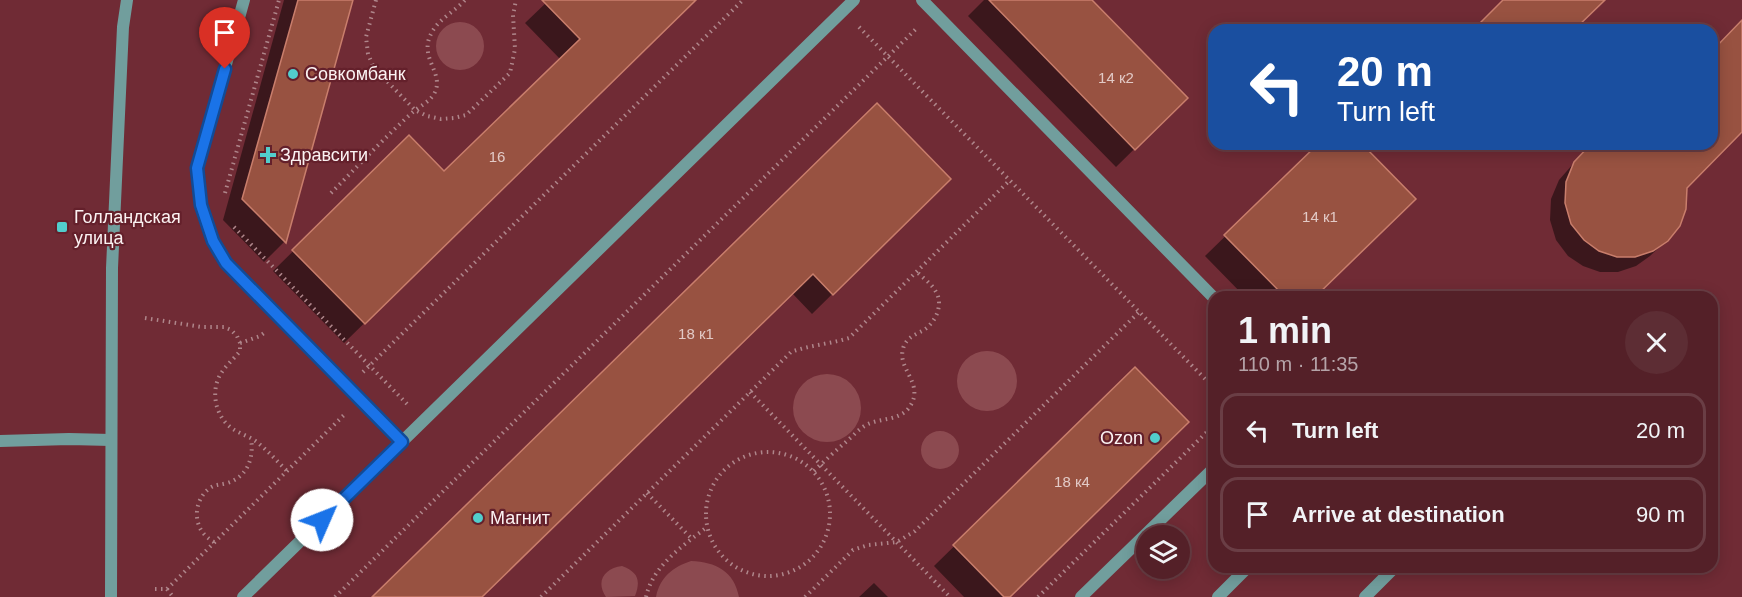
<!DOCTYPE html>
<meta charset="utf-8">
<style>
:root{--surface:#542028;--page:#5d2d34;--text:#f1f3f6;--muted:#b5a3a8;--line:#6a3e45}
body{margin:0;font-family:Arial,sans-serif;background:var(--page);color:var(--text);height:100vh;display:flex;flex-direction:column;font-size:22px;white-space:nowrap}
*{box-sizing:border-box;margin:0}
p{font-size:20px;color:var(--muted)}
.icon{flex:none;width:33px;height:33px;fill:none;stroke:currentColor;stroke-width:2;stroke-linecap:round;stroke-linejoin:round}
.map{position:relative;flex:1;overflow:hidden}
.panel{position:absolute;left:1208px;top:291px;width:510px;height:282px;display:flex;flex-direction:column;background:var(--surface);border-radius:18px;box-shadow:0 3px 15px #0003,0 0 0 2px var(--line)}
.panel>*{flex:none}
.banner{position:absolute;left:1208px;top:24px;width:510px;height:126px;border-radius:18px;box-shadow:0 3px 15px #0003,0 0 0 2px var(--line);background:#1a4fa0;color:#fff;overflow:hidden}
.controls{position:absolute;left:1136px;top:525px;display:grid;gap:12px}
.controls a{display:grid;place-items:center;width:54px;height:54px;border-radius:50%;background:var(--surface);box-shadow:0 3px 15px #0003,0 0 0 2px var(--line);font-size:30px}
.pin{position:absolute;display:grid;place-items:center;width:51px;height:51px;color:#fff;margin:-62px -26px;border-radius:50% 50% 50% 0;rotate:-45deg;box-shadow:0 0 6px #0007}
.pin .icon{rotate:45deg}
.me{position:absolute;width:66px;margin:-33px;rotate:46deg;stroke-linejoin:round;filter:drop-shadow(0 0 4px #0008)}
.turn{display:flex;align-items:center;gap:21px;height:126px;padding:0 30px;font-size:27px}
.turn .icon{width:78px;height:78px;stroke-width:2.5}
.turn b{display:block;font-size:42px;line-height:51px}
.round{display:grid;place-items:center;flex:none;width:63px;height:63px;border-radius:32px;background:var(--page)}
.summary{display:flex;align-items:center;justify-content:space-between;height:102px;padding:0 30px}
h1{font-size:36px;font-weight:600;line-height:45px}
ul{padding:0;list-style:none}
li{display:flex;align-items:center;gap:18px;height:75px;margin:0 12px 9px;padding:0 18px;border:3px solid var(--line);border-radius:18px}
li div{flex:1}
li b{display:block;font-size:22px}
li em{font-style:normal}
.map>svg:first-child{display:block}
</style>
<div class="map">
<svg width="1742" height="597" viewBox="0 0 1742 597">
<rect width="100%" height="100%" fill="#702b35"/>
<path fill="#8c4a50" d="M436 46a24 24 0 1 1 48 0a24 24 0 1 1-48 0Z
M957 381a30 30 0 1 1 60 0a30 30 0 1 1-60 0Z
M793 408a34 34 0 1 1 68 0a34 34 0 1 1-68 0Z
M921 450a19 19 0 1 1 38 0a19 19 0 1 1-38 0Z
M691 561C716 562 734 571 739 597H656C660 577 673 567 691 561Z
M622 566C638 572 641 580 635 596L606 597C595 581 605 568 622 566Z"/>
<path fill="#0007" d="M284 0H352L284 242 264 262 223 220Z
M549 0H695L344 343 273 271 409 137 444 173 561 60 525 23Z
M984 0H1092L1186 98 1116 167 968 16Z
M1742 21V130L1686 187 1667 240 1650 256 1636 266 1618 272H1600L1583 266 1568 256 1556 240 1550 220 1551 199 1559 180 1573 164 1597 144H1712V52Z
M877 105 949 179 812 314 792 293 481 597H374Z
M1320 144H1360L1314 297H1245L1205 256Z
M1135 369 1009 597H964L934 566Z
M874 583 888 597H859Z"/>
<path fill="#985241" stroke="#c97e6c" stroke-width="1.5" d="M298 0H353L286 243 242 199Z
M542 0H696L365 324 292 250 409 135 444 171 580 39Z
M989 0H1092L1188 98 1135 150Z
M1503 0H1605L1574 30H1473Z
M1742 20V132L1687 188 1686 209 1680 226 1668 241 1653 251 1635 257H1617L1599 251 1584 240 1571 224 1565 203 1566 182 1574 162 1591 144H1712V51Z
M877 103 951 179 833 295 813 274 482 597H372Z
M1318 144H1362L1416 199 1315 297H1285L1224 235Z
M1135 367 1189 422 1010 597H1004L953 545Z"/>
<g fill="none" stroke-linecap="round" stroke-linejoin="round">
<path stroke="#af868b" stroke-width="4" stroke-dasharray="1.5 4.5" stroke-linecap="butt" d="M376 0 366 37 368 54 374 68 415 110 427 116 441 119 454 118 466 115 510 73 515 49 513 15 516 0
M859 27 1214 388
M225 193 279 0
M331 193C358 166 385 137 413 112 420 106 429 102 434 94 446 73 417 58 432 32 439 19 455 11 465 0
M234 227 409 406
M145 318 202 327H224L231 330 237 336 240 343V351C234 359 225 366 220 375 211 391 215 414 229 426 237 433 249 436 257 442 268 451 277 461 287 471
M240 343 260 336 264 333
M363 372 743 0
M750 392 950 597
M706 514a62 62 0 1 1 124 0a62 62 0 1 1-124 0Z
M814 471C825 460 837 450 848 440 854 435 859 429 866 425 879 418 897 421 908 409 927 385 897 370 903 349 905 339 914 335 922 331 935 324 944 305 936 292 932 284 923 278 917 272
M647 493 692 539
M214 542C209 539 204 535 201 530 193 516 197 497 210 488 216 484 221 485 227 483 248 477 254 457 251 439
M155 589H167L173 597
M167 589 344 415
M335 597 918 27
M541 597 791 352C810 345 830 344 849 338L1010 180
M646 597C653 565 683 546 707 527
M805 597 853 550 868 545 897 542 915 531 1139 312
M1038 597 1214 425"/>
<path stroke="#719e9d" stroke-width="12" d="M244 0 197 168 201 205 213 241 226 263 401 442
M922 0 1214 298
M0 441 69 439 111 440
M243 597 854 0
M1081 597 1214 468
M1218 597 1248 567
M1365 597 1395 567"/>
<path stroke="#719e9d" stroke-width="12" d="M111 597 112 268 123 27 127 0"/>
</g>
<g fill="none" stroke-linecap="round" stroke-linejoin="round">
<g stroke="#114b97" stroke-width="15">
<path id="route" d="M225 69 197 168 201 205 213 241 226 263 402 442 322 520"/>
</g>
<use href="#route" stroke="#1a73e8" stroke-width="10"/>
</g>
<g fill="#52cdcc" stroke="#64202b" stroke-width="2">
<circle cx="293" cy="74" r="6"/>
<path d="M265 146h6v6h6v6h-6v6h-6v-6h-6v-6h6z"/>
<rect x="56" y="221" width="12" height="12" rx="3"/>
<circle cx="1155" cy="438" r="6"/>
<circle cx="478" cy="518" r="6"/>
</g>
<g text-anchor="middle" stroke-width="4.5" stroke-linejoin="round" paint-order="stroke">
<g font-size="15" fill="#e2cac6">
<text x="1116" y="83">14 к2</text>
<text x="497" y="162">16</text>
<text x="1320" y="222">14 к1</text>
<text x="696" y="339">18 к1</text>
<text x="1072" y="487">18 к4</text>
</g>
<g font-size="18" fill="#fbf2f2" stroke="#64202b" text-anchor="start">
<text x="305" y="80">Совкомбанк</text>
<text x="280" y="161">Здравсити</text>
<text x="74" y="223">Голландская<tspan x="74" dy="21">улица</tspan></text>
<text x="1143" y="444" text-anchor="end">Ozon</text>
<text x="490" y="524">Магнит</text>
</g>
</g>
</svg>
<div class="controls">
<a><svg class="icon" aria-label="layers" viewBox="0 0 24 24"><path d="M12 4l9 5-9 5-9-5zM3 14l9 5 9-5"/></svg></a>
</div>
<div class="pin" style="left:225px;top:69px;background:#d93025"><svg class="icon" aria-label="arrive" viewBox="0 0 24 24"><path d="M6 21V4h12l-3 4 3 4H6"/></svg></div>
<svg class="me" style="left:322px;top:520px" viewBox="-20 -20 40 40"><circle r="19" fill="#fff"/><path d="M0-13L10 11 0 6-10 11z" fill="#1a73e8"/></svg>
<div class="banner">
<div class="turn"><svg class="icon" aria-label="left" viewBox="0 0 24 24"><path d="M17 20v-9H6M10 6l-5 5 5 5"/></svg><div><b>20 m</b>Turn left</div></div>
</div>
<section class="panel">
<div class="summary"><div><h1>1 min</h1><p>110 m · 11:35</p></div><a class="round"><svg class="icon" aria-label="close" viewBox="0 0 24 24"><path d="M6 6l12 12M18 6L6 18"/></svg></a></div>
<ul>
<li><svg class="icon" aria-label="left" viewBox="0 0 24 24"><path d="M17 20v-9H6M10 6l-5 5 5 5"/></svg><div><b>Turn left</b></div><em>20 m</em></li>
<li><svg class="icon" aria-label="arrive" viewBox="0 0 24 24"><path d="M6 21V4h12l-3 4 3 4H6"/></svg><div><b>Arrive at destination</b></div><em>90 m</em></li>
</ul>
</section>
</div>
